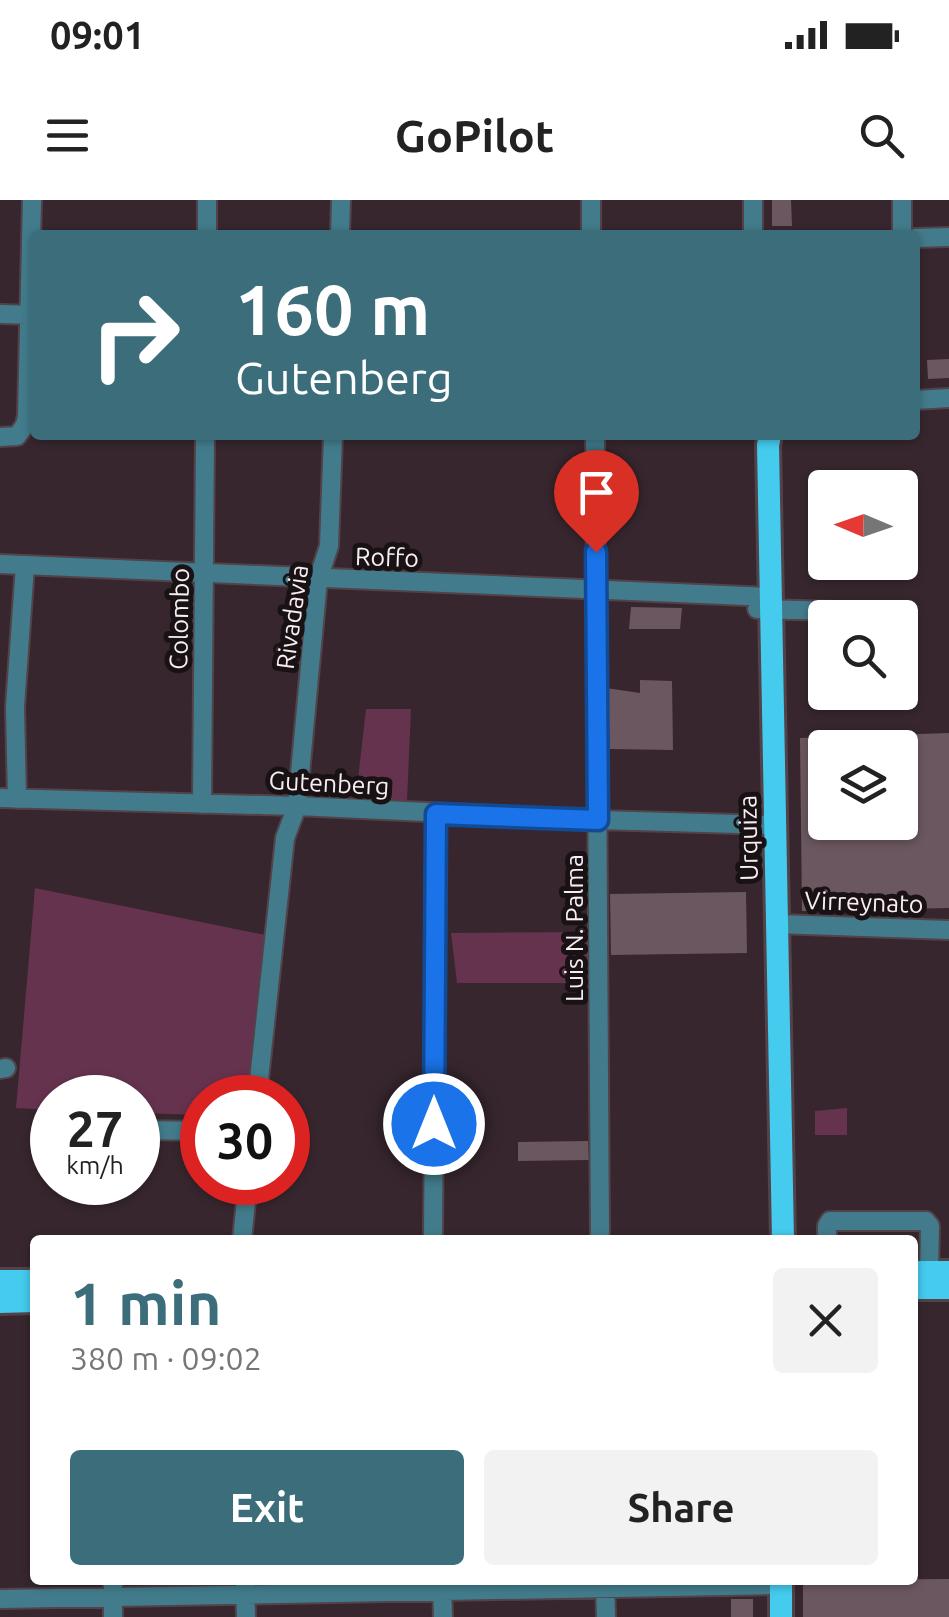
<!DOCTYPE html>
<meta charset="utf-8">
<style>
:root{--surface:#fff;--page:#f2f2f2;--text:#222;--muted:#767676;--accent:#3c6d7a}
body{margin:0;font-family:Ubuntu,sans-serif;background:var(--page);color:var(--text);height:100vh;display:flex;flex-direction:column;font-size:38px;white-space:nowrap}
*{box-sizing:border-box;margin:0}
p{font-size:32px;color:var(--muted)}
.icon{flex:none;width:55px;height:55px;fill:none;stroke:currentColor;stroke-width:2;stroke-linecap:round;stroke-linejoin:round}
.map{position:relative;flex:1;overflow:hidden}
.drawer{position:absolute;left:30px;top:1035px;width:888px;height:350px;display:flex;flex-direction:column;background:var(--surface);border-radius:10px;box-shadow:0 2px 8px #0004}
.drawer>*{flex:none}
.top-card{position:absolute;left:30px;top:30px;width:890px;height:210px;border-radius:10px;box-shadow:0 2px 8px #0004;background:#3c6d7a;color:#fff;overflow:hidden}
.needle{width:65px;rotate:272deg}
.controls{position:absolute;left:808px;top:270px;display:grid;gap:20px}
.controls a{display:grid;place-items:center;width:110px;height:110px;border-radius:10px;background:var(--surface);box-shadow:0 2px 8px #0004;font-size:50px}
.speed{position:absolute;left:30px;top:875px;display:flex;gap:20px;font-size:50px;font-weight:700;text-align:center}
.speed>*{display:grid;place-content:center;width:130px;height:130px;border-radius:50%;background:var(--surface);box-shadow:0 2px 8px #0004;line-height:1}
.speed small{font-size:25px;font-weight:400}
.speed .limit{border:15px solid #d22;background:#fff;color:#111}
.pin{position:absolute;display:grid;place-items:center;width:85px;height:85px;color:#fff;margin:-102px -42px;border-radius:50% 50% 50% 0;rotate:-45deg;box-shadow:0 0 10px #0007}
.pin .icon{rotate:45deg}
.me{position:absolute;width:110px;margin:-55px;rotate:0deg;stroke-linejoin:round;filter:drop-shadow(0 0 8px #0008)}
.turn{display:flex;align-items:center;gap:35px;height:210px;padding:0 40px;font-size:45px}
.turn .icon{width:130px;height:130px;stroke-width:2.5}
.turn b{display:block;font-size:70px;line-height:85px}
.round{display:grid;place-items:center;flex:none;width:105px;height:105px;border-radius:10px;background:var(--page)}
.overview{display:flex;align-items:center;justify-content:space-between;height:170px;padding:0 40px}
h1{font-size:60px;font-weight:700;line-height:75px;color:var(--accent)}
.action{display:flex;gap:20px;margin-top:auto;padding:20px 40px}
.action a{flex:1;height:115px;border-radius:10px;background:var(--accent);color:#fff;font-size:40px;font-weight:700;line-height:115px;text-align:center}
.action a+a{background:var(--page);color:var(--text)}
.status{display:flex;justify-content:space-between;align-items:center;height:70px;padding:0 50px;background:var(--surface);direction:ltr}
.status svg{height:28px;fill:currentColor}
header{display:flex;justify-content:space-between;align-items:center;height:130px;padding:0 40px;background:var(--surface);font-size:45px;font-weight:700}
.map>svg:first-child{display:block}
</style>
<div class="status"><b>09:01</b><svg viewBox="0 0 49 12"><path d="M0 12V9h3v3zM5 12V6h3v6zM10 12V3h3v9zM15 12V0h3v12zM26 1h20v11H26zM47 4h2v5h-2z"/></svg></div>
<header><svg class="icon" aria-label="menu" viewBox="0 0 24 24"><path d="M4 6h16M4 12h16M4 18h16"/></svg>GoPilot<svg class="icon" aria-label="search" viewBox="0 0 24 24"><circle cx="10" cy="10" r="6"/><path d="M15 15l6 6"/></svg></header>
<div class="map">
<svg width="949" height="1417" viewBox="0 0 949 1417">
<rect width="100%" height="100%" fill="#37262e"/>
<path fill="#66334e" d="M366 509H411L407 601 356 597Z
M35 688 265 735 257 821 247 897 202 898V915L138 913V898H52V910L16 908Z
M588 732V783H457L451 733Z
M847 908V935H815V911Z"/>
<path fill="#6b5760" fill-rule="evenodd" d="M772 0H791L792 26H772Z
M949 159V178L928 179 927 160Z
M631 407 682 408 680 429H629Z
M640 480 672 481 673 550 610 549 606 488 640 493Z
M949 533V708L802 711 800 538ZM825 548H900V622H825Z
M746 692 747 753 611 755 610 694Z
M588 941 589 960 518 961V942Z
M403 949H427V962H403Z
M949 1379V1417H803V1380Z
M731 1399H753V1417H731Z"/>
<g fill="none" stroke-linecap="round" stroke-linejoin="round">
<g stroke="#524249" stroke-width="22">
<path id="minor" d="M591 0V35
M753 0V35
M902 0V35
M207 35V0
M340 35 341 0
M915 38 949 37
M0 114 35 115
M915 200 949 198
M595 235 600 1040
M0 237 17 236 25 225 27 216 32 0
M0 364 771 397
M757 409 836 411 841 418
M0 598 297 606 599 620 775 625
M17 599 15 507 25 365
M202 604 205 235
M777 724 949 730
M0 869 6 868
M257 898 285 638 297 606 318 380 329 346 333 235
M138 930 202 931
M242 1040 248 982
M433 1040 436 614
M827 1040V1026L830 1021H926L930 1026 929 1072
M113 1380V1417
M245 1380 246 1417
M605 1380 606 1417
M442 1383 443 1417
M0 1399 781 1385"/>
</g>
<g stroke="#524249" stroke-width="28">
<path id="major" d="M770 235 768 245 783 1040
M912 1072H949
M0 1081H35
M912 1088H949
M0 1102 35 1101
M781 1380V1417"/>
</g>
<use href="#minor" stroke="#427c8c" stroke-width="18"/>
<use href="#major" stroke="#44cbee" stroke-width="22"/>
</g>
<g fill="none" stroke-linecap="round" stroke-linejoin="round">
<g stroke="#114b97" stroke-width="25">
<path id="route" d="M434 924 436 614 598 620 596 352"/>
</g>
<use href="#route" stroke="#1a73e8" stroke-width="18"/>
</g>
<g text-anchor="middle" stroke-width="10" stroke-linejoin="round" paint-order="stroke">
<g font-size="25" fill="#f9edf2" stroke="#191215">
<text transform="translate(387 357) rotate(2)" y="9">Roffo</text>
<text transform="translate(292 417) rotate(-82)" y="9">Rivadavia</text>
<text transform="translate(179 419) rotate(-89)" y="9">Colombo</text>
<text transform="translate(329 583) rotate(3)" y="9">Gutenberg</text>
<text transform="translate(748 638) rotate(-91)" y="9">Urquiza</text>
<text transform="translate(864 702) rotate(2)" y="9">Virreynato</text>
<text transform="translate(574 728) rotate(-90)" y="9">Luis N. Palma</text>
</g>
</g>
</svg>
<div class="controls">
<a><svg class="needle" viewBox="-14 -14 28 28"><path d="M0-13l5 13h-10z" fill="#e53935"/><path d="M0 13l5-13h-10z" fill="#767676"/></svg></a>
<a><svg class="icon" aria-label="search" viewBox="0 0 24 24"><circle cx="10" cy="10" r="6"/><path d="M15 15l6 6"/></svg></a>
<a><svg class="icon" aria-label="layers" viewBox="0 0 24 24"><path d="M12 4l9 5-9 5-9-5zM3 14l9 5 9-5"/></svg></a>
</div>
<div class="speed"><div>27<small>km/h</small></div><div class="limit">30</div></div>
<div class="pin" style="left:596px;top:352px;background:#d93025"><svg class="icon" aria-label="arrive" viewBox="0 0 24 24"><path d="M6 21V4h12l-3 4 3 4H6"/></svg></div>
<svg class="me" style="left:434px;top:924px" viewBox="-20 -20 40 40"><circle r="17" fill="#1a73e8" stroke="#fff" stroke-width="3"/><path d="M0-11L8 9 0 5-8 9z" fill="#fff"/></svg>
<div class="top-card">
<div class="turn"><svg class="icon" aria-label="right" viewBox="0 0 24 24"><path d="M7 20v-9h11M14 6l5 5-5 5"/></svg><div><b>160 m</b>Gutenberg</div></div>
</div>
<section class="drawer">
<div class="overview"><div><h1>1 min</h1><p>380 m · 09:02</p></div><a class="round"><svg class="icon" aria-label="close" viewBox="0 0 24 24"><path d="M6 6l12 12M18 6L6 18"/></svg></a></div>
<div class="action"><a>Exit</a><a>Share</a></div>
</section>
</div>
